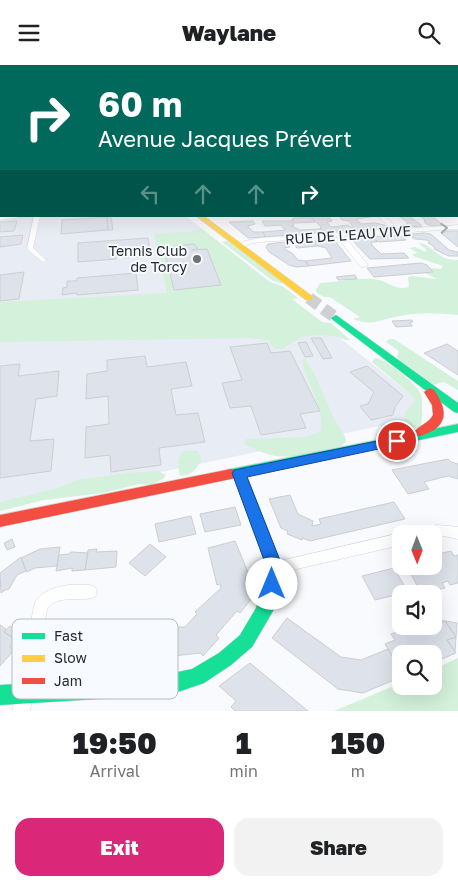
<!DOCTYPE html>
<meta charset="utf-8">
<style>
:root{--surface:#fff;--page:#f2f2f2;--text:#202124;--muted:#757577;--accent:#db2777}
body{margin:0;font-family:"Golos Text",sans-serif;background:var(--page);color:var(--text);height:100vh;display:flex;flex-direction:column;font-size:19px;white-space:nowrap}
*{box-sizing:border-box;margin:0}
p{font-size:16px;color:var(--muted)}
.icon{flex:none;width:28px;height:28px;fill:none;stroke:currentColor;stroke-width:2;stroke-linecap:round;stroke-linejoin:round}
.map{position:relative;height:646px;overflow:hidden}
.panel{display:flex;flex-direction:column;background:var(--surface);flex:1}
.panel>*{flex:none}
.guide{position:absolute;left:0px;top:0px;width:459px;height:152px;box-shadow:0 5px 20px #0002;background:#00695c;color:#fff;overflow:hidden}
.needle{width:32px;rotate:179deg}
.tools{position:absolute;left:392px;top:460px;display:grid;gap:10px}
.tools a{display:grid;place-items:center;width:50px;height:50px;border-radius:10px;background:var(--surface);box-shadow:0 5px 20px #0002;font-size:25px}
.pin{position:absolute;display:grid;place-items:center;width:42px;height:42px;color:#fff;margin:-21px;border:2px solid #fff;border-radius:50%;box-shadow:0 1px 5px #0007}
.me{position:absolute;width:55px;margin:-28px;rotate:0deg;stroke-linejoin:round;filter:drop-shadow(0 0 4px #0008)}
.turn{display:flex;align-items:center;gap:18px;height:105px;padding:0 15px;font-size:22px}
.turn .icon{width:65px;height:65px;stroke-width:2.5}
.turn b{display:block;font-size:35px;line-height:42px}
.lanes{display:flex;align-items:center;height:48px;padding:0 15px;background:#0003;justify-content:center;gap:25px;direction:ltr}
.lanes .off{opacity:.35}
.eta{display:flex;justify-content:space-evenly;align-items:center;height:85px;text-align:center}
.eta b{font-size:30px;font-weight:800;line-height:35px}
.cta{display:flex;gap:10px;margin-top:auto;padding:10px 15px}
.cta a{flex:1;height:58px;border-radius:15px;background:var(--accent);color:#fff;font-size:20px;font-weight:800;line-height:58px;text-align:center}
.cta a+a{background:var(--page);color:var(--text)}
header{display:flex;justify-content:space-between;align-items:center;height:65px;padding:0 15px;background:var(--surface);font-size:22px;font-weight:800}
.map>svg:first-child{display:block}
</style>
<header><svg class="icon" aria-label="menu" viewBox="0 0 24 24"><path d="M4 6h16M4 12h16M4 18h16"/></svg>Waylane<svg class="icon" aria-label="search" viewBox="0 0 24 24"><circle cx="10" cy="10" r="6"/><path d="M15 15l6 6"/></svg></header>
<div class="map">
<svg width="458" height="646" viewBox="0 0 458 646">
<rect width="100%" height="100%" fill="#f8fafd"/>
<path fill="#e8ecf5" d="M0 89 1 151H186L201 163 195 166 154 170 291 234 410 329 418 340 410 351 398 357 0 441Z"/>
<path fill="#d3f1db" d="M201 163 270 217 282 221 298 233 292 234 322 257 331 258 350 275H345C336 269 313 269 301 272 291 276 284 289 272 282L269 275 251 273 0 277V237L167 228 154 169 195 166Z
M227 176 285 219 273 216 222 177Z
M422 178C437 185 438 195 458 195V250C438 248 415 247 395 252 375 256 374 261 353 254L360 252 330 232H324L317 228 316 225 320 218C338 217 361 211 379 215 389 218 398 226 409 222L408 212 411 211 437 214 425 208 433 207 429 203 441 204 443 201 413 191V189L418 188 409 183 415 182 426 187V184L419 179Z
M389 274H394L458 316V325L444 317 433 320 399 296 397 292 399 286 386 277Z
M375 293C386 294 418 320 421 330 423 336 422 356 421 362L410 365 400 363 398 357 405 354 406 346 415 336 410 329 372 297Z
M305 294C319 312 325 337 336 357 340 364 346 370 346 377L341 381C321 385 297 394 276 391 265 390 254 383 244 379L246 374 307 372 320 367C326 343 306 319 302 295Z
M183 386H197L201 392C199 403 192 410 181 411L179 409 178 395Z
M158 406 166 410 163 414 151 420 139 419 103 428 44 435 0 446V437L58 423 78 415 127 408Z
M458 593V646H334L401 618V621H434V604Z"/>
<path fill="#dde2eb" stroke="#cdced0" d="M342 151H376L356 154 361 159 375 158 385 160 388 163 355 165 349 156 342 155 340 152Z
M409 151 420 159 422 162 409 161 406 159 408 158 399 151Z
M420 151H432L444 161H433L426 159 424 156H426Z
M107 152 108 165 61 169 62 155Z
M107 152H111L113 165H108Z
M308 152 312 153 315 157 293 158 294 161H291L300 165 320 164 323 167 265 172 263 167 285 165 281 160 265 161 262 156H294L292 154 294 153Z
M312 153H330L332 156 327 157 331 162 348 160 355 165 323 167 320 163H322Z
M17 156 14 166 0 167V157Z
M253 156 255 159 248 161 249 163 254 167H263L265 172 248 173 229 157Z
M444 166H458V182L441 168H444Z
M424 168 431 169 449 185 458 187V191H449L442 188 434 184 435 182 428 178 430 177 427 175 415 174 412 172H414L412 169Z
M23 170 21 179 0 182V172Z
M400 170 406 175 379 177 371 172Z
M371 172 377 177H371L372 180 381 189 404 188 409 193 370 194 352 175Z
M148 173 151 191 124 193 123 190 116 191V194L78 197V178Z
M331 175 335 176 351 196 309 201 305 196 332 193 326 183 318 181 314 176Z
M295 176H314L318 181 297 183 293 177Z
M284 177 290 182 284 183 286 185 292 188 298 195 305 196 309 201 296 202 289 200 269 187 266 182 268 179Z
M194 179 198 184 192 185 207 184 221 220 174 225 165 188 169 187 168 182Z
M421 198 427 200 433 207 374 212 367 203Z
M24 207 19 234 0 236V210Z
M136 208 138 225 77 230V228L62 230 63 223 67 222V216H77V213Z
M355 210 357 214 338 215 336 212Z
M412 255 413 257H410L412 261 396 262 392 256Z
M311 273H321L332 293 323 294Z
M306 277 313 291 305 292 298 278Z
M267 278 271 288 290 286 320 346 300 349 306 363 261 370 251 341 230 343 222 318 242 315 230 282Z
M447 279 458 286V310L424 288Z
M145 291 147 302 186 297 192 321 171 324 176 350 198 348 205 377 159 383 161 400 111 407 110 390 85 393 86 362 109 359 108 331 86 334 87 309 107 306V295Z
M20 299 18 311 59 306 57 331 36 334 30 376 54 374 51 406 0 413V301Z
M367 301 403 331 395 342 393 350 371 355 360 341 368 339 374 327 350 307Z
M448 394 451 397 458 399V414L448 411 424 417 429 424 408 429 392 405Z
M290 430 298 449 313 456 312 461 321 459 319 454 394 437 405 454 310 476 302 473V475L287 469 288 466 281 463 269 434Z
M235 442 241 460 205 467 200 449Z
M191 451 196 469 159 477 155 459Z
M12 474 15 482 7 485 4 478Z
M235 476 250 512 245 513 251 530 253 532 240 548 237 546 216 570 219 573 203 591 201 588 135 595 137 563 176 560V562H185L197 549 195 547 221 523 220 519 217 520 208 483Z
M150 479 166 492 145 511 129 498Z
M60 482 57 501 35 503 27 507 21 493 40 484Z
M97 484 96 487 117 486 116 502 85 505 88 485Z
M451 486 454 491 458 490V518L450 520 448 516 442 518 445 523 431 526 427 520 418 522 407 502 434 501V490Z
M71 487 88 488 85 505 72 506V503L56 506 59 490 69 489Z
M21 492 26 506 17 510 9 524 5 525 1 528 0 508Z
M394 503 408 527 375 535 362 511Z
M287 553 341 592 361 595 388 584 401 606V612L363 628 338 624 272 573Z
M434 554 457 558 455 587 447 575 456 572 445 556 436 560Z
M434 556 436 560 445 556 456 572 447 575 456 588 435 597 434 589H401V602L399 603 385 579 395 575 391 569 412 561H434Z
M0 560 6 564 4 567 16 575 10 582 14 585 0 601Z
M10 561 19 567 15 574 4 567Z
M250 598 308 646H235L231 642 236 636 219 621Z"/>
<g fill="none" stroke-linecap="round" stroke-linejoin="round">
<path stroke="#ced0d3" stroke-width="12" stroke-dasharray="12 6" stroke-linecap="butt" d="M309 233 336 253"/>
<g stroke="#d5d6d9" stroke-width="1">
<path id="street" d="M0 95H1V97H0Z
M0 151H28L0 155Z
M34 151H40L33 183 45 194 47 195 43 197 27 184Z
M377 151H384L398 164 458 160V164L344 171 368 200 364 202H361L337 172 260 177 249 179 240 184 237 182 245 176 260 173 392 164Z
M438 460 458 462V474L438 470 434 472V469H415L417 465Z
M401 468V480L275 509 270 507 268 503 270 499 275 497Z
M69 520H90L95 522 97 527 95 532C79 538 59 528 47 544L30 646H12L35 537C43 525 55 522 69 520Z"/>
</g>
<g stroke="#d5d6d9" stroke-width="1">
<path id="fast" d="M336 250 458 338V348L454 347 333 255 331 253Z
M458 359V367L247 411 283 503 273 546 252 582 231 600 204 618 181 626 164 630 0 640V620L164 610 192 604 219 588 240 570 256 543 267 503 234 413H226L224 409 226 405Z"/>
</g>
<g stroke="#d5d6d9" stroke-width="1">
<path id="slow" d="M196 151H204L312 231V235H306Z"/>
</g>
<g stroke="#d5d6d9" stroke-width="1">
<path id="jam" d="M430 323 434 325C449 346 448 363 420 371L416 370 414 367C419 360 428 359 433 350L432 340 424 327Z
M231 404 236 405 238 409 236 413 0 462V450Z"/>
</g>
<use href="#street" fill="#fefeff" fill-rule="evenodd"/>
<use href="#fast" fill="#16e098" fill-rule="evenodd"/>
<use href="#slow" fill="#ffcf43" fill-rule="evenodd"/>
<use href="#jam" fill="#f24e42" fill-rule="evenodd"/>
</g>
<defs><path id="oneway-chevron" d="M-2-3.5L2.5 0L-2 3.5" fill="none" stroke-width="1.6" stroke-linecap="round" stroke-linejoin="round" transform="scale(1.25)"/></defs>
<use stroke="#9e9ea0" href="#oneway-chevron" transform="translate(444 163) rotate(-4)"/>
<linearGradient id="sky" x2="0" y2="1"><stop stop-color="#99cdef"/><stop offset="0.49" stop-color="#fcfdfe"/><stop offset="1" stop-color="#fcfdfe" stop-opacity="0"/></linearGradient>
<rect width="458" height="180" fill="url(#sky)"/>
<path fill="#1a73e8" stroke="#114b97" d="M397 372 402 373 404 376 402 379 247 412 283 503 278 524 272 526 266 524 264 519 267 503 232 408 234 405Z"/>
<circle fill="#717274" stroke="#f7fafe" stroke-width="2" cx="197" cy="194" r="5"/>
<g text-anchor="middle" stroke-width="4" stroke-linejoin="round" paint-order="stroke">
<g font-size="14" fill="#28292b" stroke="#f7fafe">
<text transform="translate(348 170) rotate(-4)" y="5">RUE DE L'EAU VIVE</text>
</g>
<g font-size="14" fill="#28292b" stroke="#f7fafe" text-anchor="end">
<text x="187" y="191">Tennis Club<tspan x="187" dy="16">de Torcy</tspan></text>
</g>
</g>
<rect x="12" y="554" width="166" height="80" rx="8" fill="#f7fafe" stroke="#b9bbbf" stroke-width="1"/>
<rect x="22" y="568" width="23" height="6" fill="#16e098"/>
<rect x="22" y="590" width="23" height="7" fill="#ffcf43"/>
<rect x="22" y="613" width="23" height="6" fill="#f24e42"/>
<g font-size="14" fill="#28292b">
<text x="54" y="576">Fast</text>
<text x="54" y="598">Slow</text>
<text x="54" y="621">Jam</text>
</g>
</svg>
<div class="tools">
<a><svg class="needle" viewBox="-14 -14 28 28"><path d="M0-13l5 13h-10z" fill="#e53935"/><path d="M0 13l5-13h-10z" fill="#757577"/></svg></a>
<a><svg class="icon" aria-label="sound" viewBox="0 0 24 24"><path d="M4 9h4l5-4v14l-5-4H4zM17 9q2 3 0 6"/></svg></a>
<a><svg class="icon" aria-label="search" viewBox="0 0 24 24"><circle cx="10" cy="10" r="6"/><path d="M15 15l6 6"/></svg></a>
</div>
<div class="pin" style="left:397px;top:376px;background:#d93025"><svg class="icon" aria-label="arrive" viewBox="0 0 24 24"><path d="M6 21V4h12l-3 4 3 4H6"/></svg></div>
<svg class="me" style="left:272px;top:519px" viewBox="-20 -20 40 40"><circle r="19" fill="#fff"/><path d="M0-13L10 11 0 6-10 11z" fill="#1a73e8"/></svg>
<div class="guide">
<div class="turn"><svg class="icon" aria-label="right" viewBox="0 0 24 24"><path d="M7 20v-9h11M14 6l5 5-5 5"/></svg><div><b>60 m</b>Avenue Jacques Prévert</div></div>
<div class="lanes"><svg class="icon off" aria-label="left" viewBox="0 0 24 24"><path d="M17 20v-9H6M10 6l-5 5 5 5"/></svg><svg class="icon off" aria-label="ahead" viewBox="0 0 24 24"><path d="M12 20V5M6 11l6-6 6 6"/></svg><svg class="icon off" aria-label="ahead" viewBox="0 0 24 24"><path d="M12 20V5M6 11l6-6 6 6"/></svg><svg class="icon" aria-label="right" viewBox="0 0 24 24"><path d="M7 20v-9h11M14 6l5 5-5 5"/></svg></div>
</div>
</div>
<section class="panel">
<div class="eta">
<div><b>19:50</b><p>Arrival</p></div>
<div><b>1</b><p>min</p></div>
<div><b>150</b><p>m</p></div>
</div>
<div class="cta"><a>Exit</a><a>Share</a></div>
</section>
